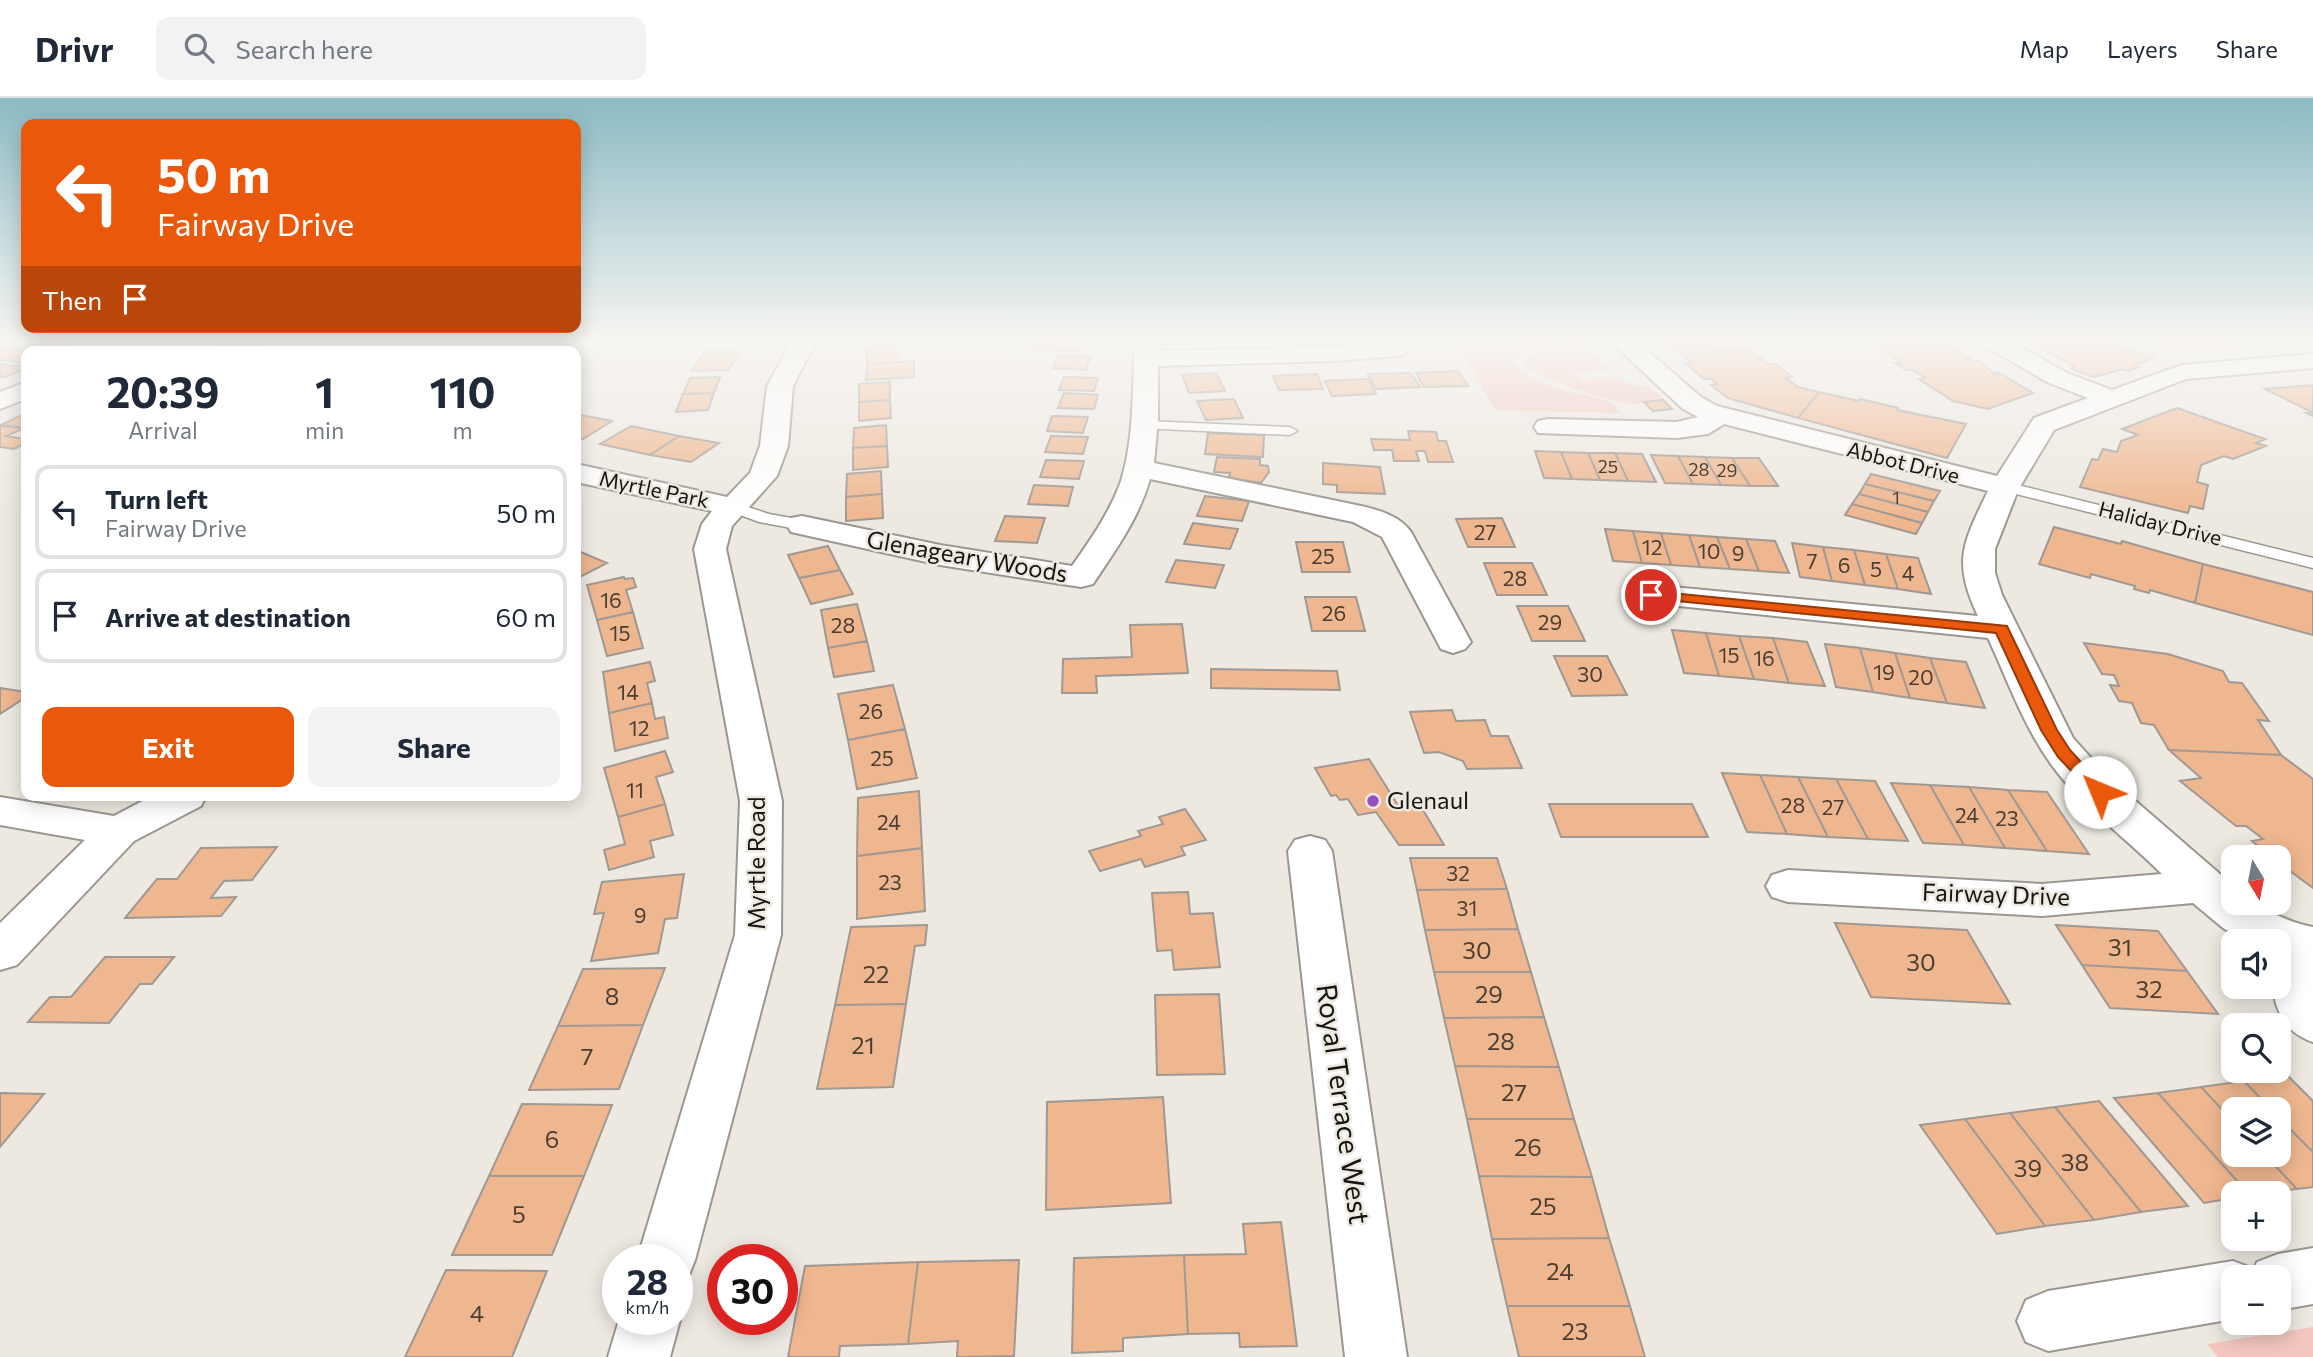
<!DOCTYPE html>
<meta charset="utf-8">
<style>
:root{--surface:#fff;--page:#f2f2f3;--text:#1f2937;--muted:#747a83;--line:#e0e1e3;--accent:#ea580c}
body{margin:0;font-family:Commissioner,sans-serif;background:var(--page);color:var(--text);height:100vh;display:flex;flex-direction:column;font-size:26px;white-space:nowrap}
*{box-sizing:border-box;margin:0}
p{font-size:23px;color:var(--muted)}
.icon{flex:none;width:38px;height:38px;fill:none;stroke:currentColor;stroke-width:2;stroke-linecap:round;stroke-linejoin:round}
.map{position:relative;flex:1;overflow:hidden}
.side{position:absolute;left:21px;top:248px;width:560px;height:455px;display:flex;flex-direction:column;background:var(--surface);border-radius:14px;box-shadow:0 4px 18px #0003}
.side>*{flex:none}
.banner{position:absolute;left:21px;top:21px;width:560px;height:214px;border-radius:14px;box-shadow:0 4px 18px #0003;background:#ea580c;color:#fff;overflow:hidden}
.needle{width:46px;rotate:170deg}
.tools{position:absolute;left:2221px;top:747px;display:grid;gap:14px}
.tools a{display:grid;place-items:center;width:70px;height:70px;border-radius:14px;background:var(--surface);box-shadow:0 4px 18px #0003;font-size:35px}
.speed{position:absolute;left:602px;top:1146px;display:flex;gap:14px;font-size:35px;font-weight:700;text-align:center}
.speed>*{display:grid;place-content:center;width:91px;height:91px;border-radius:50%;background:var(--surface);box-shadow:0 4px 18px #0003;line-height:1}
.speed small{font-size:18px;font-weight:400}
.speed .limit{border:10px solid #d22;background:#fff;color:#111}
.pin{position:absolute;display:grid;place-items:center;width:60px;height:60px;color:#fff;margin:-30px;border:4px solid #fff;border-radius:50%;box-shadow:0 2px 7px #0007}
.me{position:absolute;width:77px;margin:-38px;rotate:315deg;stroke-linejoin:round;filter:drop-shadow(0 0 5px #0008)}
.turn{display:flex;align-items:center;gap:24px;height:147px;padding:0 21px;font-size:32px}
.turn .icon{width:91px;height:91px;stroke-width:2.5}
.turn b{display:block;font-size:49px;line-height:60px}
.then{display:flex;align-items:center;height:66px;padding:0 21px;background:#0003;gap:14px;font-size:26px}
.eta{display:flex;justify-content:space-evenly;align-items:center;height:119px;text-align:center}
.eta b{font-size:42px;font-weight:700;line-height:49px}
.action{display:flex;gap:14px;margin-top:auto;padding:14px 21px}
.action a{flex:1;height:80px;border-radius:14px;background:var(--accent);color:#fff;font-size:28px;font-weight:700;line-height:80px;text-align:center}
.action a+a{background:var(--page);color:var(--text)}
ul{padding:0;list-style:none}
li{display:flex;align-items:center;gap:21px;height:94px;margin:0 14px 10px;padding:0 7px;border:4px solid var(--line);border-radius:14px}
li div{flex:1}
li b{display:block;font-size:26px}
li em{font-style:normal}
header{display:flex;align-items:center;gap:42px;box-sizing:border-box;height:98px;padding:0 35px;background:var(--surface);border-bottom:2px solid var(--line)}
header strong{font-size:33px}
nav{display:flex;gap:38px;margin-inline-start:auto;font-size:24px}
.search{width:490px;height:63px;background:var(--page);display:flex;align-items:center;gap:18px;box-sizing:border-box;padding:0 24px;border-radius:14px;color:var(--muted);font-size:26px}
.map>svg:first-child{display:block}
</style>
<header>
<strong>Drivr</strong>
<div class="search"><svg class="icon" aria-label="search" viewBox="0 0 24 24"><circle cx="10" cy="10" r="6"/><path d="M15 15l6 6"/></svg>Search here</div>
<nav><a>Map</a><a>Layers</a><a>Share</a></nav>
</header>
<div class="map">
<svg width="2313" height="1259" viewBox="0 0 2313 1259">
<rect width="100%" height="100%" fill="#ede9e1"/>
<path fill="#f3c7bf" d="M1456 243H1557L1518 257 1513 263C1533 293 1582 293 1613 305L1621 315 1495 312Z
M1592 243 1551 254 1581 282 1619 280 1631 287 1650 289 1665 302C1654 303 1642 306 1632 306 1613 305 1536 280 1524 267L1527 259C1546 247 1570 243 1592 243Z
M2151 243H2217L2240 254 2165 252Z
M1590 253 1611 272 1574 274 1554 255Z
M2313 1229V1259H2218L2207 1246Z"/>
<path fill="#efb790" stroke="#a09893" stroke-width="2" d="M44 243H77L64 249 38 246Z
M230 243 268 245 260 250 274 251 269 254H208Z
M877 243H917L915 247 876 245Z
M1033 243H1081L1077 253 1030 251Z
M1665 243H1737L1750 253 1681 256Z
M1874 243H1930L1936 246 1885 250Z
M2029 243H2104L2153 260 2134 267 2140 269 2128 273 2123 271 2094 279 2071 271 2075 269Z
M38 246 64 249 51 254H26V265L0 262V254L9 250 23 252Z
M1945 246 1973 263H1979L1994 275H1999L2033 295 1988 311 1953 303 1919 281 1925 280 1913 272H1906L1895 265H1902L1880 250Z
M895 248 896 264 867 266 866 250Z
M1750 253 1768 266H1775L1792 279 1786 280 1798 289 1819 294 1798 320 1728 300 1711 287 1717 286 1711 281H1704L1685 265H1691L1681 256Z
M705 254H740L728 272 692 273Z
M1058 257 1090 259 1086 272 1053 270Z
M914 263V279L866 282 867 266Z
M0 266 26 269V270L5 279H0Z
M1458 273 1468 288 1424 289 1416 275Z
M1216 275 1225 293 1189 295 1182 277Z
M1411 275 1420 289 1376 291 1368 276Z
M1317 276 1323 291 1279 292 1273 278Z
M720 279 714 295 683 296 690 280Z
M1064 279 1098 280 1094 293 1059 292Z
M1368 281 1376 296 1332 298 1325 283Z
M890 284V302L859 304V286Z
M2313 287V318L2306 315 2312 314 2265 291Z
M1819 294 1859 303 1860 301 1898 310 1897 312 1966 326 1947 360 1798 320Z
M714 295 708 312 676 314 683 296Z
M1064 295 1098 297 1094 311 1058 310Z
M1234 301 1243 320 1206 322 1197 303Z
M890 302 891 320 859 323V304Z
M1663 302 1672 311 1653 313 1644 304Z
M2177 310 2265 341 2256 345 2266 348 2233 361 2224 358 2201 367 2197 384 2208 387 2203 411 2190 408 2188 415 2080 389 2092 361 2098 362 2103 351 2117 354 2121 343 2138 337 2122 331Z
M26 315V330L1 327Z
M581 317 612 323 583 341 576 340V320Z
M1052 318 1088 319 1083 335 1047 333Z
M886 327 887 348 853 350 854 330Z
M0 328 24 330 6 338 26 341V345L14 351 0 349Z
M631 328 679 338 650 357 600 346Z
M1408 333 1436 334 1438 343H1446L1453 364H1428L1425 353H1416L1419 363H1394L1392 352H1374L1371 341 1410 342Z
M1208 335 1264 337 1263 359 1205 356Z
M679 338 719 345 691 364 650 357Z
M1051 338 1088 339 1083 356 1045 354Z
M887 348 888 369 853 372V350Z
M1535 353 1561 354 1572 381 1544 380Z
M1561 354 1588 355 1600 382 1572 381Z
M1588 355H1615L1628 383 1600 382Z
M1615 355 1642 356 1656 384 1628 383Z
M1651 357 1678 358 1693 386 1665 385Z
M1678 358 1705 359 1721 387 1693 386Z
M1217 359 1260 361V367L1268 368 1269 374 1261 385 1229 380 1230 375 1214 374Z
M1705 359 1732 360 1750 388 1721 387Z
M1732 360H1759L1778 388H1750Z
M1046 362 1084 363 1079 381 1040 379Z
M1323 365 1380 369 1385 396 1337 394V387L1323 386Z
M881 373 882 396 846 399 847 376Z
M1871 376 1940 393 1934 403 1865 386Z
M1865 386 1934 403 1928 414 1859 396Z
M1034 387 1073 389 1068 408 1028 406Z
M882 396 883 420 846 423V399Z
M1859 396 1928 414 1922 425 1852 406Z
M1205 398 1249 403 1242 423 1197 418Z
M1852 406 1922 425 1916 436 1845 417Z
M1005 418 1045 420 1037 445 995 443Z
M1502 420 1515 449H1468L1456 421Z
M1193 425 1238 431 1230 451 1184 446Z
M2054 429 2121 446 2122 443 2203 466 2195 505 2150 492 2149 495 2134 491 2135 488 2091 476 2090 480 2039 466Z
M1605 431 1633 433 1642 465 1613 463Z
M1633 433 1661 435 1671 467 1642 465Z
M1661 435 1689 437 1700 469 1671 467Z
M1689 437 1717 439 1730 471 1700 469Z
M1717 439 1746 441 1759 473 1730 471Z
M1746 441 1775 443 1789 475 1759 473Z
M1296 444H1343L1350 474H1302Z
M1792 445 1823 449 1832 483 1800 479Z
M828 448 840 472 799 480 788 457Z
M1823 449 1854 452 1865 487 1832 483Z
M576 452 607 465 578 480 576 479Z
M1854 452 1886 456 1898 491 1865 487Z
M1886 456 1918 460 1931 496 1898 491Z
M1176 462 1224 467 1215 490 1166 484Z
M1484 465H1532L1547 497H1497Z
M2203 466 2313 494V537L2195 505Z
M840 472 853 496 811 506 799 480Z
M624 479 625 481 633 480 636 489 626 492 633 514 597 522 587 487Z
M1305 499H1356L1365 533H1312Z
M857 506 867 543 828 550 821 512Z
M1517 508H1568L1585 543H1532Z
M633 514 643 550 607 558 597 522Z
M1182 526 1188 575 1096 578 1097 595H1062L1063 561 1132 559 1130 527Z
M1672 532 1706 535 1719 578 1684 575Z
M1706 535 1739 538 1754 581 1719 578Z
M1739 538 1773 540 1789 585 1754 581Z
M1773 540 1807 544 1825 588 1789 585Z
M867 543 874 573 834 579 828 550Z
M2084 545 2168 556 2223 573 2229 584 2242 585 2269 623 2258 622 2281 657 2169 652 2154 627 2141 625 2132 605 2119 603 2110 587 2119 588 2114 577 2102 576Z
M1825 546 1860 550 1873 594 1836 589Z
M1860 550 1895 555 1910 600 1873 594Z
M1895 555 1930 560 1947 605 1910 600Z
M1554 558H1607L1627 597 1572 598Z
M1930 560 1966 564 1985 610 1947 605Z
M650 564 655 583 647 585 652 605 609 615 603 574Z
M1211 571 1337 573 1340 592 1211 590Z
M893 587 905 631 848 642 838 596Z
M0 590 26 594V599L0 616Z
M652 605 655 621 664 619 668 640 615 653 609 615Z
M1452 612 1456 623 1485 622 1491 638H1508L1522 670 1467 671 1463 663 1439 654 1424 655 1410 614Z
M905 631 917 680 857 691 848 642Z
M2169 652 2281 657 2313 681V790L2278 764V760H2273L2252 743 2263 741 2246 728H2236L2180 683 2201 680Z
M665 653 673 674 656 679 665 706 618 719 604 670Z
M1369 661 1399 709 1419 705 1444 747H1399L1376 714 1358 717 1348 701 1340 702 1336 697 1331 698 1315 670Z
M1722 675 1760 677 1787 736 1747 734Z
M1760 677 1798 679 1828 739 1787 736Z
M1798 679 1836 681 1868 741 1828 739Z
M1836 681 1875 683 1908 743 1868 741Z
M1891 685 1930 687 1964 747 1923 745Z
M1930 687 1969 689 2005 750 1964 747Z
M1969 689 2008 692 2047 753 2005 750Z
M2008 692 2047 694 2089 756 2047 753Z
M919 693 922 750 857 758 858 700Z
M232 698H337L230 701Z
M665 706 673 737 650 743 654 759 609 772 604 752 625 746 618 719Z
M1549 706H1692L1708 739H1561Z
M1185 711 1206 742 1181 749 1185 757 1145 769 1141 761 1100 773 1089 753 1141 738 1138 733 1163 726 1159 719Z
M277 749 252 782 224 783 211 800 236 799 221 818 125 820 157 781H177L201 750Z
M922 750 925 813 857 821V758Z
M1410 760H1497L1507 791 1417 792Z
M684 776 677 820 665 821 658 855 591 863 604 815 594 816 602 784Z
M1507 791 1518 831 1425 832 1417 792Z
M1188 794 1190 816 1213 815 1220 869 1174 872 1172 852 1157 853 1152 795Z
M1835 825 1967 832 2010 906 1871 899Z
M927 827 925 847 915 848 906 906 835 907 851 829Z
M2056 827 2158 833 2187 873 2082 867Z
M1518 831 1531 874H1434L1425 832Z
M105 859H174L152 886H140L109 925 28 924 50 899H71Z
M2082 867 2187 873 2218 916 2110 910Z
M665 870 643 927 558 928 583 871Z
M1434 874H1531L1544 919 1444 920Z
M1219 896 1225 976 1157 977 1155 897Z
M906 906 893 989 817 991 835 907Z
M1544 919 1559 969 1455 968 1444 920Z
M643 927 619 991 529 992 558 928Z
M1455 968 1559 969 1574 1021H1467Z
M2287 977 2313 1003V1054L2278 1019V1012H2272L2244 983Z
M2244 983 2272 1012H2233V1023L2201 989Z
M2201 989 2233 1023V1057H2265L2297 1091 2249 1096 2158 995Z
M0 995 44 996 0 1049Z
M2158 995 2249 1096H2233V1100L2204 1105 2114 1000Z
M1163 999 1171 1105 1046 1112 1047 1004Z
M2099 1003 2188 1108 2141 1114 2055 1009Z
M522 1006 612 1007 584 1078H489Z
M2055 1009 2141 1114 2094 1122 2010 1015Z
M2010 1015 2094 1122 2045 1128 1965 1021Z
M2278 1019 2313 1054V1089L2297 1091 2265 1057H2278Z
M1467 1021H1574L1592 1079 1479 1078Z
M1965 1021 2045 1128 1997 1136 1920 1027Z
M489 1078H584L552 1157H452Z
M1479 1078 1592 1079 1609 1140 1492 1141Z
M1281 1124 1297 1248 1240 1249 1239 1235 1188 1236 1184 1157 1246 1156 1243 1126Z
M1609 1140 1630 1208H1507L1492 1141Z
M1184 1157 1188 1236 1123 1240V1253L1072 1255 1074 1160Z
M1019 1162 1014 1258 957 1259 958 1243 908 1246 918 1164Z
M918 1164 908 1246 840 1248 839 1259H788L805 1168Z
M446 1172 547 1173 512 1259H405Z
M1507 1208H1630L1645 1259H1519Z"/>
<g fill="none" stroke-linecap="round" stroke-linejoin="round">
<g stroke="#9b9790" stroke-width="3">
<path id="lane" d="M1144 323 1290 329 1297 333 1290 337 1139 330 1137 327 1139 324Z
M2006 384 2313 460V470L2000 392 1998 389Z
M733 404 769 416 808 423 810 427 802 432 759 424 727 412 725 409 727 406Z"/>
</g>
<g stroke="#9b9790" stroke-width="4">
<path id="street" d="M792 243H816L793 288 788 348 777 378 732 428 726 451 782 703 781 837 695 1162 687 1182 677 1185V1162H637L735 837 740 703 694 451 702 426 712 413 576 384V366L727 399 750 375 760 348 767 288Z
M1135 243H1159V253L1334 249 1396 244 1405 246 1408 251 1405 256 1396 258 1334 263 1158 268V322L1154 365 1361 408C1379 412 1400 418 1411 434L1471 544 1465 551 1453 555 1441 551 1382 439 1353 424 1150 381C1139 420 1115 453 1093 486L1081 489 940 467 791 434 787 427 791 420 802 418 940 447 1072 468C1091 441 1110 414 1121 383 1135 338 1132 289 1135 243Z
M1610 243H1636L1701 299 1717 308 1997 378 2034 320 2088 300 2049 285 1985 248 1981 243H2010L2067 275 2112 292 2182 267 2313 256V270L2186 281 2054 332 2018 392 1995 451V475L2002 497 2073 640 2109 680 2221 777 2233 789V805C2265 805 2280 824 2313 829V944C2286 935 2277 916 2272 889H2278V844H2247L2223 830 2193 805 2042 818 1788 804 1772 799 1766 788 1772 777 1788 772 2042 786 2162 776C2125 739 2081 708 2051 666 2023 627 2008 583 1988 540L1640 504 1635 497 1640 490 1652 487 1978 518C1952 463 1963 445 1988 393L1724 326 1708 336 1677 340 1538 335 1534 329 1538 323 1548 321 1677 324 1698 319 1683 311Z
M152 698H206L201 708 134 743 17 867 0 872V825L85 742 0 727V699L114 718Z
M1310 738 1325 742 1332 753 1407 1259H1345L1288 753 1295 742Z
M2313 1150V1206L2278 1212V1180H2233V1221L2048 1253 2026 1244 2017 1223 2026 1202 2048 1193 2233 1163 2254 1171 2257 1164 2278 1156Z
M677 1217 680 1222 670 1259H608L619 1222H677Z"/>
</g>
<g stroke="#9b9790" stroke-width="4">
<path id="secondary" d="M114 243H144L130 254H99Z
M26 284V301L0 311V294Z"/>
</g>
<use href="#lane" fill="#fff" fill-rule="evenodd"/>
<use href="#street" fill="#fff" fill-rule="evenodd"/>
<use href="#secondary" fill="#fff" fill-rule="evenodd"/>
</g>
<linearGradient id="sky" x2="0" y2="1"><stop stop-color="#8bbac3"/><stop offset="0.58" stop-color="#f7f5f2"/><stop offset="1" stop-color="#f7f5f2" stop-opacity="0"/></linearGradient>
<rect width="2313" height="419" fill="url(#sky)"/>
<path fill="#ea580c" stroke="#983908" stroke-width="2" d="M1651 493 2007 528 2057 632 2070 652 2108 694 2100 699 2094 697 2058 659 2041 632 1996 535 1647 500 1645 497Z"/>
<circle fill="#9a4fc1" stroke="#ede9e1" stroke-width="2.5" cx="1373" cy="703" r="7"/>
<g text-anchor="middle" stroke-width="5" stroke-linejoin="round" paint-order="stroke">
<g font-size="18" fill="#4c3e32">
<text x="1608" y="375">25</text>
<text x="1699" y="378">28</text>
<text x="1727" y="379">29</text>
<text x="1896" y="406">1</text>
</g>
<g font-size="21" fill="#161512" stroke="#ede9e1">
<text transform="translate(1903 365) rotate(14)" y="7">Abbot Drive</text>
<text transform="translate(654 392) rotate(12)" y="7">Myrtle Park</text>
<text transform="translate(2160 426) rotate(14)" y="7">Haliday Drive</text>
</g>
<g font-size="21" fill="#4c3e32">
<text x="1485" y="442">27</text>
<text x="1652" y="457">12</text>
<text x="1709" y="461">10</text>
<text x="1738" y="463">9</text>
<text x="1323" y="466">25</text>
<text x="1812" y="471">7</text>
<text x="1844" y="475">6</text>
<text x="1876" y="479">5</text>
<text x="1908" y="483">4</text>
<text x="1515" y="488">28</text>
<text x="611" y="510">16</text>
<text x="1334" y="523">26</text>
<text x="1550" y="532">29</text>
<text x="843" y="535">28</text>
<text x="620" y="543">15</text>
<text x="1729" y="565">15</text>
<text x="1764" y="568">16</text>
<text x="1884" y="582">19</text>
<text x="1590" y="584">30</text>
<text x="1921" y="587">20</text>
<text x="628" y="602">14</text>
<text x="871" y="621">26</text>
<text x="639" y="638">12</text>
<text x="882" y="668">25</text>
<text x="635" y="700">11</text>
<text x="1793" y="715">28</text>
<text x="1833" y="717">27</text>
<text x="1967" y="725">24</text>
<text x="2007" y="728">23</text>
<text x="889" y="732">24</text>
<text x="1458" y="783">32</text>
<text x="890" y="792">23</text>
<text x="1467" y="818">31</text>
<text x="640" y="825">9</text>
</g>
<g font-size="24" fill="#161512" stroke="#ede9e1">
<text transform="translate(967 459) rotate(10)" y="8">Glenageary Woods</text>
<text transform="translate(757 765) rotate(-90)" y="8">Myrtle Road</text>
<text transform="translate(1996 797) rotate(2)" y="8">Fairway Drive</text>
</g>
<g font-size="24" fill="#161512" stroke="#ede9e1" text-anchor="start">
<text x="1387" y="711">Glenaul</text>
</g>
<g font-size="24" fill="#4c3e32">
<text x="2120" y="858">31</text>
<text x="1477" y="861">30</text>
<text x="1921" y="873">30</text>
<text x="876" y="885">22</text>
<text x="2149" y="900">32</text>
<text x="1489" y="905">29</text>
<text x="612" y="907">8</text>
<text x="1501" y="952">28</text>
<text x="863" y="956">21</text>
<text x="587" y="967">7</text>
<text x="1514" y="1003">27</text>
<text x="552" y="1050">6</text>
<text x="1528" y="1058">26</text>
<text x="2075" y="1073">38</text>
<text x="2028" y="1079">39</text>
<text x="1543" y="1117">25</text>
<text x="519" y="1125">5</text>
<text x="1560" y="1182">24</text>
<text x="477" y="1224">4</text>
<text x="1575" y="1242">23</text>
</g>
<g font-size="28" fill="#161512" stroke="#ede9e1">
<text transform="translate(1343 1006) rotate(82)" y="10">Royal Terrace West</text>
</g>
</g>
</svg>
<div class="tools">
<a><svg class="needle" viewBox="-14 -14 28 28"><path d="M0-13l5 13h-10z" fill="#e53935"/><path d="M0 13l5-13h-10z" fill="#747a83"/></svg></a>
<a><svg class="icon" aria-label="sound" viewBox="0 0 24 24"><path d="M4 9h4l5-4v14l-5-4H4zM17 9q2 3 0 6"/></svg></a>
<a><svg class="icon" aria-label="search" viewBox="0 0 24 24"><circle cx="10" cy="10" r="6"/><path d="M15 15l6 6"/></svg></a>
<a><svg class="icon" aria-label="layers" viewBox="0 0 24 24"><path d="M12 4l9 5-9 5-9-5zM3 14l9 5 9-5"/></svg></a>
<a>+</a>
<a>−</a>
</div>
<div class="speed"><div>28<small>km/h</small></div><div class="limit">30</div></div>
<div class="pin" style="left:1651px;top:497px;background:#d93025"><svg class="icon" aria-label="arrive" viewBox="0 0 24 24"><path d="M6 21V4h12l-3 4 3 4H6"/></svg></div>
<svg class="me" style="left:2100px;top:694px" viewBox="-20 -20 40 40"><circle r="19" fill="#fff"/><path d="M0-13L10 11 0 6-10 11z" fill="#ea580c"/></svg>
<div class="banner">
<div class="turn"><svg class="icon" aria-label="left" viewBox="0 0 24 24"><path d="M17 20v-9H6M10 6l-5 5 5 5"/></svg><div><b>50 m</b>Fairway Drive</div></div>
<div class="then">Then<svg class="icon" aria-label="arrive" viewBox="0 0 24 24"><path d="M6 21V4h12l-3 4 3 4H6"/></svg></div>
</div>
<section class="side">
<div class="eta">
<div><b>20:39</b><p>Arrival</p></div>
<div><b>1</b><p>min</p></div>
<div><b>110</b><p>m</p></div>
</div>
<ul>
<li><svg class="icon" aria-label="left" viewBox="0 0 24 24"><path d="M17 20v-9H6M10 6l-5 5 5 5"/></svg><div><b>Turn left</b><p>Fairway Drive</p></div><em>50 m</em></li>
<li><svg class="icon" aria-label="arrive" viewBox="0 0 24 24"><path d="M6 21V4h12l-3 4 3 4H6"/></svg><div><b>Arrive at destination</b></div><em>60 m</em></li>
</ul>
<div class="action"><a>Exit</a><a>Share</a></div>
</section>
</div>
